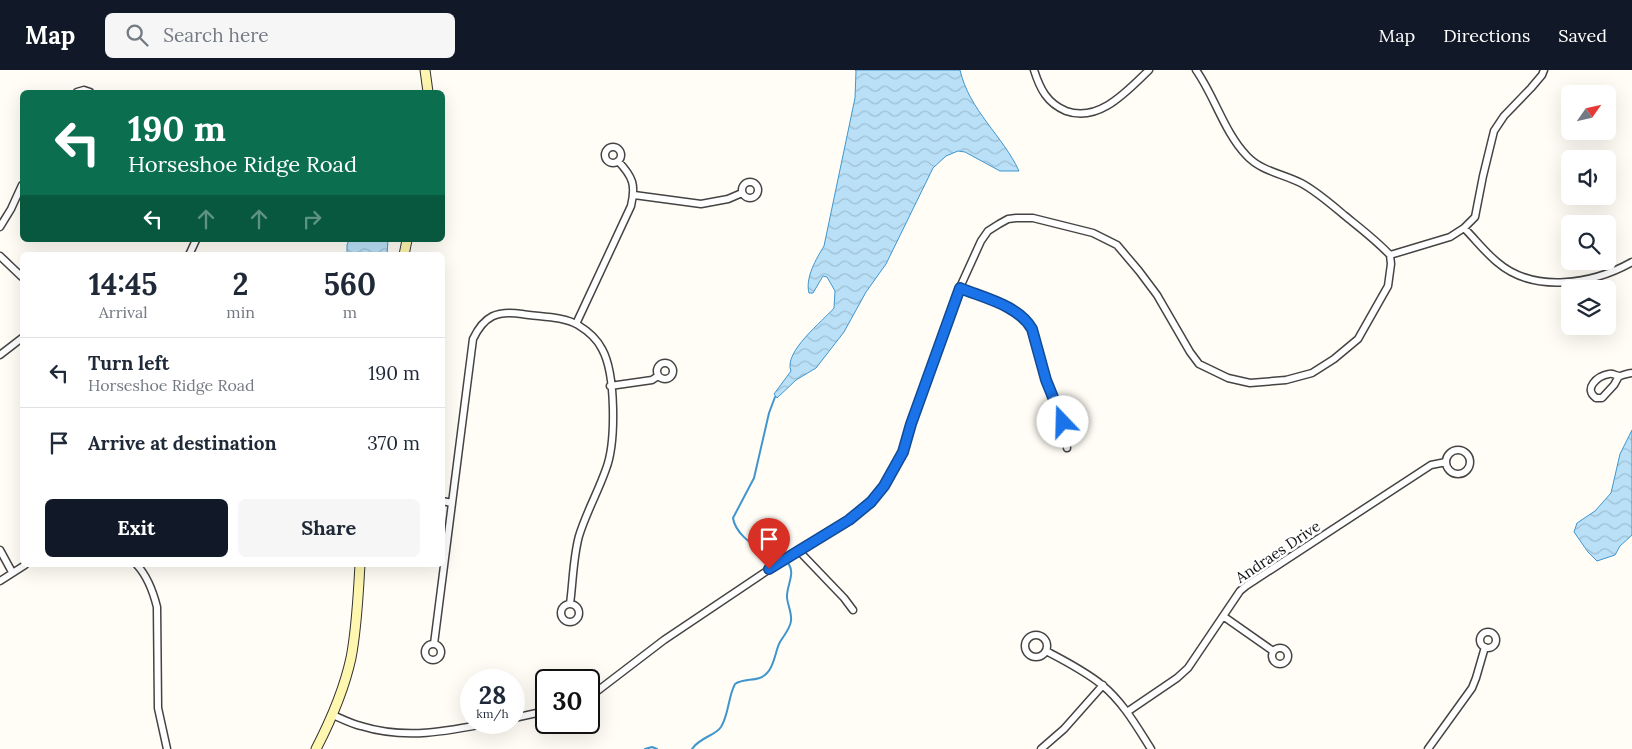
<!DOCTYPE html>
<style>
:root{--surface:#fff;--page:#f6f6f7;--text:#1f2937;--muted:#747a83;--line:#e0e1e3;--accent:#111827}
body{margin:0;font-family:Lora,serif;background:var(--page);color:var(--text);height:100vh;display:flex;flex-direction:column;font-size:19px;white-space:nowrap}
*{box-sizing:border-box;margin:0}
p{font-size:16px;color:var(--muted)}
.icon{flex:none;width:28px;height:28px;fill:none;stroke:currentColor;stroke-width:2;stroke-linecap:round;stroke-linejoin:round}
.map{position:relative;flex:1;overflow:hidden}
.drawer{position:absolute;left:20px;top:182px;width:425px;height:315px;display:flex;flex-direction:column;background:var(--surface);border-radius:8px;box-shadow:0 5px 20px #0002}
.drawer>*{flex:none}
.banner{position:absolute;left:20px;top:20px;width:425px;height:152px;border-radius:8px;box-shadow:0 5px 20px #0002;background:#0b6e4f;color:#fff;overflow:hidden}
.needle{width:32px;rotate:56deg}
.fabs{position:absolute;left:1561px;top:15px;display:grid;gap:10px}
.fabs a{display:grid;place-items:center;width:55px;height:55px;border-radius:8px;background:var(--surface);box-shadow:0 5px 20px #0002;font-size:25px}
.speed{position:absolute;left:460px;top:599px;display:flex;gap:10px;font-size:25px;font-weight:700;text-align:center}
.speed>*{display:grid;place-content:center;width:65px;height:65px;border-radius:50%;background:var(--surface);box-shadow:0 5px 20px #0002;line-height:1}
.speed small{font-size:12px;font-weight:400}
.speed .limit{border:2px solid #111;border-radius:8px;background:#fff;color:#111}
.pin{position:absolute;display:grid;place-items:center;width:42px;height:42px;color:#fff;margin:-51px -21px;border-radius:50% 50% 50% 0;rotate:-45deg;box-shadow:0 0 5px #0007}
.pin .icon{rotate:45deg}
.me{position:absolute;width:55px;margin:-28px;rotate:339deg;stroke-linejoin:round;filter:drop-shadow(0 0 4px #0008)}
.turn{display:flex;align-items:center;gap:18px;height:105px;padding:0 25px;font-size:22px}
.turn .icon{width:65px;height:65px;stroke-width:2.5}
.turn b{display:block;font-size:35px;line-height:42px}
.lanes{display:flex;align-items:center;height:48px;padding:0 25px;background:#0003;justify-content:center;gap:25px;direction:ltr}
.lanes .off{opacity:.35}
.eta{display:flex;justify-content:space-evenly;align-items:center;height:85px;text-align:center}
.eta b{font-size:30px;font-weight:700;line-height:35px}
.cta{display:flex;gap:10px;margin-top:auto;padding:10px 25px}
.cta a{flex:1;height:58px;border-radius:8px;background:var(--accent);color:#fff;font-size:20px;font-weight:700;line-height:58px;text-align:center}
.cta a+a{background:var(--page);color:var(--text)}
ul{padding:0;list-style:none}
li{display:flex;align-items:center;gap:15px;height:70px;padding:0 25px;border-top:1px solid var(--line)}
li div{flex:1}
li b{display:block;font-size:19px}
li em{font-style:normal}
header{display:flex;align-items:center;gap:30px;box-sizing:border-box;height:70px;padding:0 25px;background:var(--accent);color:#fff}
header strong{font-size:24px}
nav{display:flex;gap:28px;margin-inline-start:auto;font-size:18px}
.search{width:350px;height:45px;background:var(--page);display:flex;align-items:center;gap:12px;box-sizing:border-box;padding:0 18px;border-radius:8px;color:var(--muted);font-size:19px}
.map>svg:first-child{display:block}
</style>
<header>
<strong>Map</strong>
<div class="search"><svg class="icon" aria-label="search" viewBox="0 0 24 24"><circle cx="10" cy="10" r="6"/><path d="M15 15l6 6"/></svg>Search here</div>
<nav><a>Map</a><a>Directions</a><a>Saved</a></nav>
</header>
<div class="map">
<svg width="1632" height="679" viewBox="0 0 1632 679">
<defs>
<pattern id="water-waves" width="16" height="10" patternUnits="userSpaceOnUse" patternTransform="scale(1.25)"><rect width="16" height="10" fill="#b9e0f7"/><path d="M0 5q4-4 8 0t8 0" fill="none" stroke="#9ebfd3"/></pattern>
</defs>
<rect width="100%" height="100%" fill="#fffdf5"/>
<path fill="url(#water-waves)" stroke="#3f96cf" d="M855 0H960C969 40 1003 66 1019 101H1000L965 82 958 81 946 86 933 98 886 194 866 222 844 262 816 298 796 310 777 328 774 324 791 301C783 282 823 251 834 238L835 221 827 207 823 206 813 223H809C805 208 816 189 824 176L855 28 856 1Z
M349 170H388L387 185H347V175Z
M1632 360V465L1620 476 1615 485 1597 491 1588 482 1574 462 1577 453 1595 441 1611 423 1620 384Z"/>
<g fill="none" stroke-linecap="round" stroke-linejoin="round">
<path stroke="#3f96cf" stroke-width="2" d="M775 327 769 343 754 408 733 448C735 462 751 475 763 480 768 482 773 482 778 485
M645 679 652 677 657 679
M692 679C700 667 715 666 721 657 729 644 728 627 735 614 745 607 758 613 767 603 775 595 775 581 780 572 784 565 790 559 791 551 792 543 788 536 787 528 786 515 797 503 787 492"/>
<g stroke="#444" stroke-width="9">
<path id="minor" d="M1034 0C1040 19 1047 33 1066 41 1099 53 1127 21 1149 0
M1196 0C1215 27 1224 62 1247 86 1261 101 1283 104 1301 113 1316 121 1331 134 1344 145 1360 158 1376 170 1390 185
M77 22 84 20 90 22
M605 85a8 8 0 1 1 16 0a8 8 0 1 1-16 0Z
M742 120a8 8 0 1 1 16 0a8 8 0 1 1-16 0Z
M634 125 701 134 728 129 742 123
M0 157 11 139 22 115
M1464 158C1475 169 1485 182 1497 192 1534 224 1593 214 1632 192
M189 185 196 170
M0 186 22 207
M960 218C984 228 1018 235 1032 259L1046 310 1063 353 1067 378
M576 254 631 136C636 115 633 107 618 91
M0 285 22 268
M657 301a8 8 0 1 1 16 0a8 8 0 1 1-16 0Z
M1619 306 1614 315 1602 328H1596C1583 319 1597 306 1609 304 1613 303 1616 306 1620 306 1624 305 1628 303 1632 303
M610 316 652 310 658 306
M1446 392a12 12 0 1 1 24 0a12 12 0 1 1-24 0Z
M442 431 452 433
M0 480 12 502
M798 480 844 528 853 540
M137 495C148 507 153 521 157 537L158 638 167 679
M0 511 25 495
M561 543a9 9 0 1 1 18 0a9 9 0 1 1-18 0Z
M1223 546 1273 581
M1480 570a8 8 0 1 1 16 0a8 8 0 1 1-16 0Z
M1025 576a11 11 0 1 1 22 0a11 11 0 1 1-22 0Z
M425 582a8 8 0 1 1 16 0a8 8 0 1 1-16 0Z
M434 574 473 269C484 246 497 240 522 244 539 247 563 246 578 255 588 261 597 269 602 279 616 304 616 373 606 399 598 422 586 443 579 466 573 488 573 512 570 534
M1272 586a8 8 0 1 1 16 0a8 8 0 1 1-16 0Z
M1046 581C1065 591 1085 601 1102 615 1123 632 1137 657 1151 679
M589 626 596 622 664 570 798 480 849 450 871 431 884 416 903 382 911 354 956 226 981 171 988 161 999 154 1008 149 1016 148H1033L1093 163 1117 175 1139 201 1157 225 1190 282 1199 294 1228 308 1250 313 1286 310 1312 303 1334 289 1358 269 1388 216 1391 194 1390 185 1450 167 1464 158 1475 147 1483 106 1494 61 1504 46 1531 18 1542 5 1544 0
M1127 642 1177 608 1188 598 1240 521 1246 516 1431 395 1446 392
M333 645C342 649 352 654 361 656 406 670 449 661 494 652
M514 648 546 641
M1041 679 1064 659 1103 615
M1428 679 1472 618 1476 608 1485 577"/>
</g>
<g stroke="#333" stroke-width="11">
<path id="secondary" d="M425 0 428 22
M404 185 407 170
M316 679C331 650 344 620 351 588 357 557 358 526 360 495"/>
</g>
<use href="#minor" stroke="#fff" stroke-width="6"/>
<use href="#secondary" stroke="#fff6b0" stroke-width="9"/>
</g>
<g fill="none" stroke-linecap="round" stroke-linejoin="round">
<g stroke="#114b97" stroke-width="12">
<path id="route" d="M769 499 849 450 871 432 884 416 903 382 911 354 960 218C984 228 1018 235 1032 259L1046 310 1063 352"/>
</g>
<use href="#route" stroke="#1a73e8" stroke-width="9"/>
</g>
<g text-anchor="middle" stroke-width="5" stroke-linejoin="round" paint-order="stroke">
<g font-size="15" fill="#111" stroke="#fff">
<text transform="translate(1278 482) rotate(-34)" y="5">Andraes Drive</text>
</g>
</g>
</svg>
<div class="fabs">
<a><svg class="needle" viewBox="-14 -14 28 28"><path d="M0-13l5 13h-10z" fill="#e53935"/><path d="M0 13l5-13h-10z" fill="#747a83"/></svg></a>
<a><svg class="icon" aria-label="sound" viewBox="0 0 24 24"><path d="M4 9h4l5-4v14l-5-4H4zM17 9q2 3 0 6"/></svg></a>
<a><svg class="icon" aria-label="search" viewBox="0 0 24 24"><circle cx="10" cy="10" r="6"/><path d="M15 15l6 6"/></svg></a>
<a><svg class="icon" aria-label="layers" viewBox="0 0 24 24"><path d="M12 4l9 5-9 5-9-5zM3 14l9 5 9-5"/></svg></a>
</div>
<div class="speed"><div>28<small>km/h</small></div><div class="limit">30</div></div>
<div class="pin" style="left:769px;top:499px;background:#d93025"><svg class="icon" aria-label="arrive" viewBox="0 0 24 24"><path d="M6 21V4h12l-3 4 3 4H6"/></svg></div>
<svg class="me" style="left:1063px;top:352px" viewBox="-20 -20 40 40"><circle r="19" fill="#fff"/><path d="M0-13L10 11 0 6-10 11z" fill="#1a73e8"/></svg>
<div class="banner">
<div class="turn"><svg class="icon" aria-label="left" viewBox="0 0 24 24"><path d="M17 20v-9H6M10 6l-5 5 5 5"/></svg><div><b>190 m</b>Horseshoe Ridge Road</div></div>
<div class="lanes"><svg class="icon" aria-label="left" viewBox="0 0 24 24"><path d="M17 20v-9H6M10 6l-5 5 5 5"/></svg><svg class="icon off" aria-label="ahead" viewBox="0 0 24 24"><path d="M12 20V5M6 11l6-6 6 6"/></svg><svg class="icon off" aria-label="ahead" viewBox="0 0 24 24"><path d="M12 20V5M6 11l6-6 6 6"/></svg><svg class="icon off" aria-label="right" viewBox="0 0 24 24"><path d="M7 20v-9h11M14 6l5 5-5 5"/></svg></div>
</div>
<section class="drawer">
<div class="eta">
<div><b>14:45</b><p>Arrival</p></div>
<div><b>2</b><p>min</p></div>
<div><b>560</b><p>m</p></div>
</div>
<ul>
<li><svg class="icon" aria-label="left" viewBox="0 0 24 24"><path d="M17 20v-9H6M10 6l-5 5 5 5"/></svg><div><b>Turn left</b><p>Horseshoe Ridge Road</p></div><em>190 m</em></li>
<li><svg class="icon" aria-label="arrive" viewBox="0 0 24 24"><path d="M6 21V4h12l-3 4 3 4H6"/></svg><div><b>Arrive at destination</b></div><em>370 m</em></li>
</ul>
<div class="cta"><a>Exit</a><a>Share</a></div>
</section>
</div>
